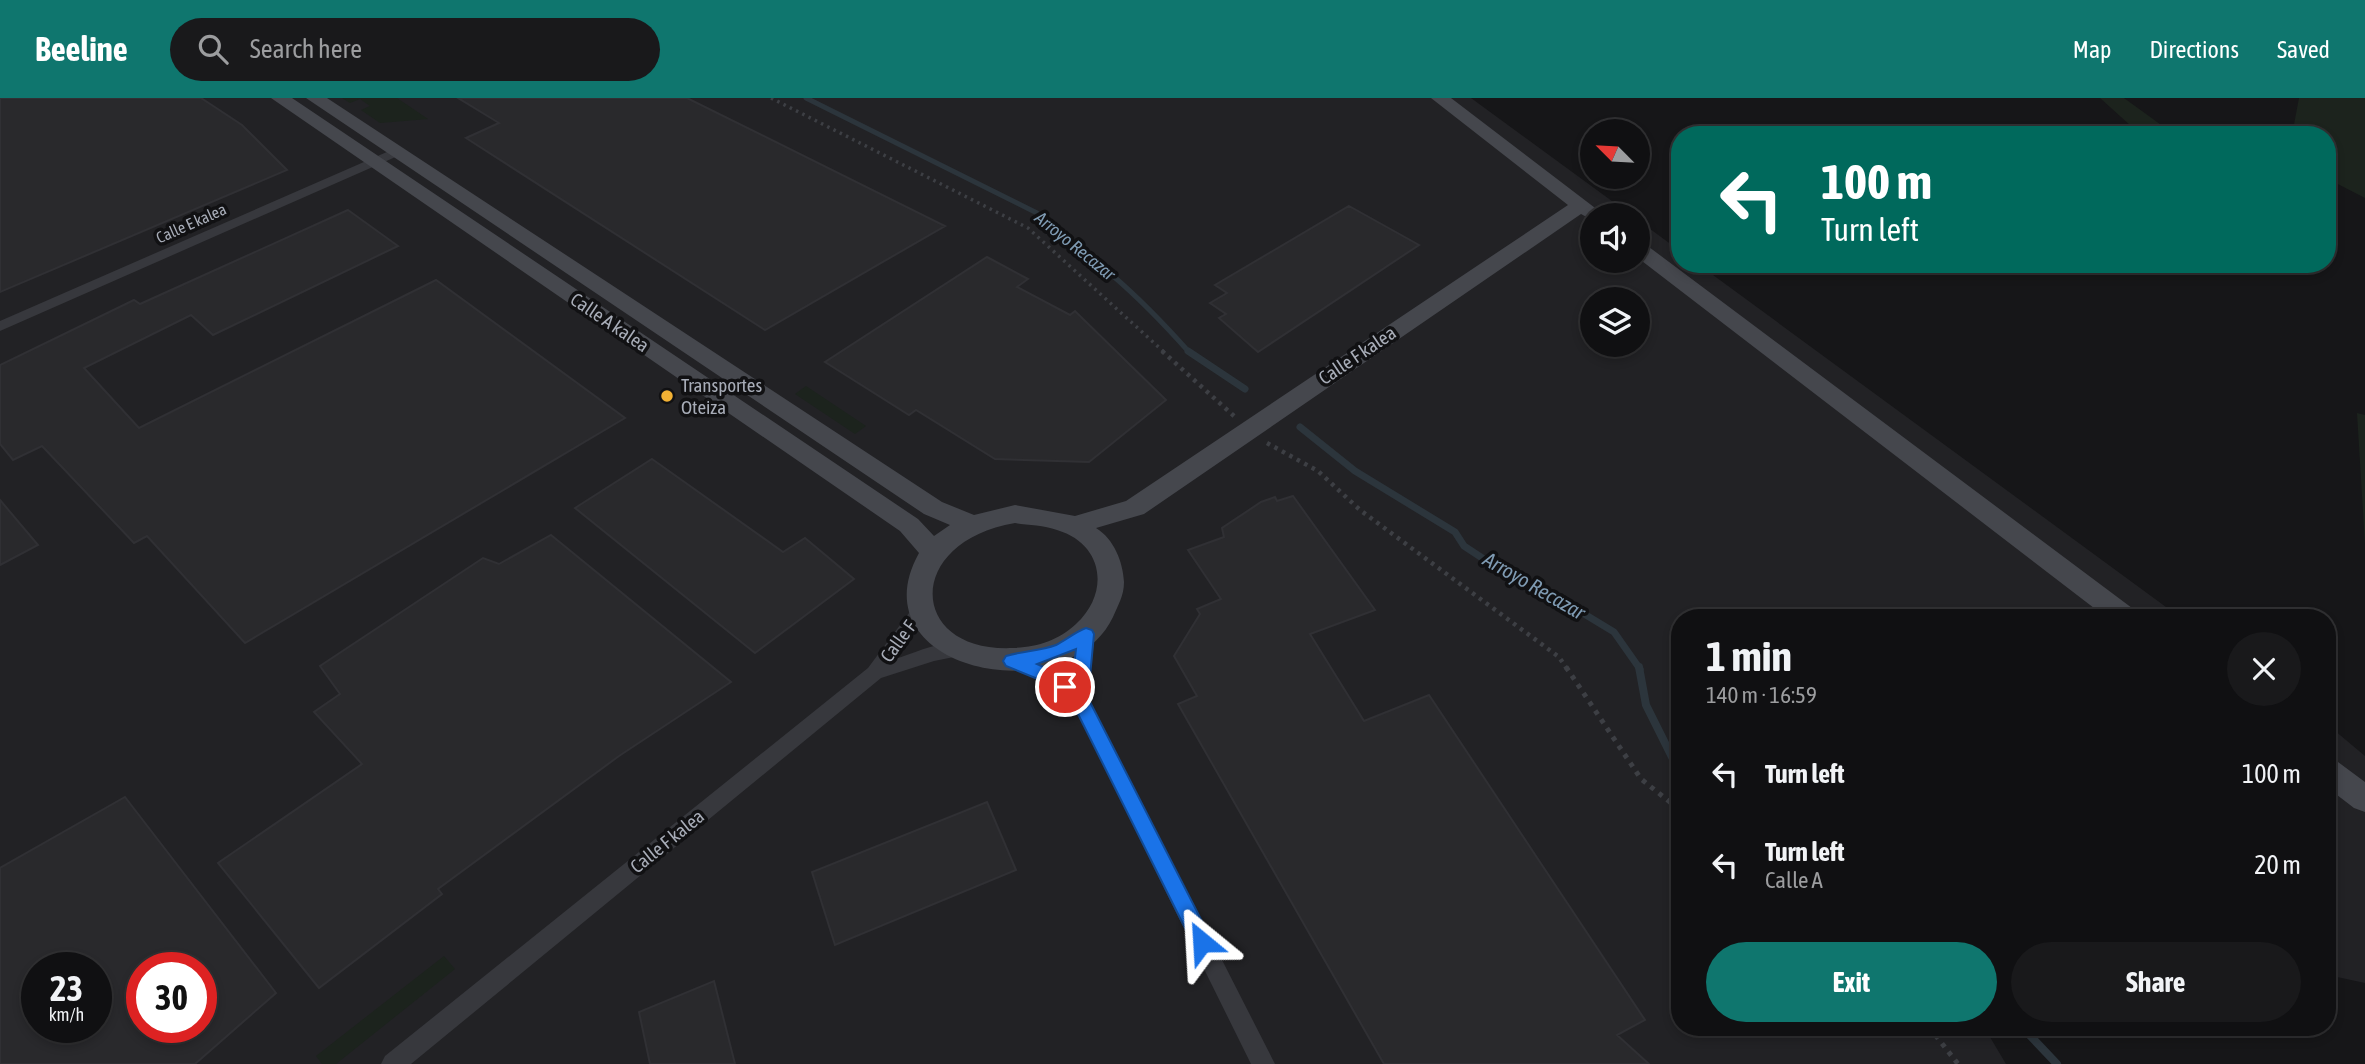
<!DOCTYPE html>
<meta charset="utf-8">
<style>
:root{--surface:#101012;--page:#19191b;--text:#f1f3f6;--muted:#9c9d9f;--line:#303032;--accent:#0f766e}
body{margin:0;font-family:"Asap Condensed",sans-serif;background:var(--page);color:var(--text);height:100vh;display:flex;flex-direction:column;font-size:26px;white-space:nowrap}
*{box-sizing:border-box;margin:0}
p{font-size:23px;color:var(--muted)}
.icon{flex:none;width:38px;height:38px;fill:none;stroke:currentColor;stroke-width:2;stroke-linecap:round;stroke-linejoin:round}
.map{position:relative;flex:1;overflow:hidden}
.panel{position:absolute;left:1671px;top:511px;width:665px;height:427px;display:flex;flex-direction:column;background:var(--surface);border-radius:28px;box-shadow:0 4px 10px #0003,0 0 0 2px var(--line)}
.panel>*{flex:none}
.banner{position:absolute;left:1671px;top:28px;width:665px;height:147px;border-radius:28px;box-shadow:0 4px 10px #0003,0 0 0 2px var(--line);background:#00695c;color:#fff;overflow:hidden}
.needle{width:46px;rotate:294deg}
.controls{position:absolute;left:1580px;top:21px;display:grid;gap:14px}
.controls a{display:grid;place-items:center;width:70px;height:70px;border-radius:50%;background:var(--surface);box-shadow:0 4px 10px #0003,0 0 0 2px var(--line);font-size:35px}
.speed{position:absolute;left:21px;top:854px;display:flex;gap:14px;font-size:35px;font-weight:700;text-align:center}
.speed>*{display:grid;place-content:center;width:91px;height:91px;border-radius:50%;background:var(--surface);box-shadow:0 4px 10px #0003,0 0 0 2px var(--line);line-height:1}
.speed small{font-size:18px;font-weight:400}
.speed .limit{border:10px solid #d22;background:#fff;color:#111}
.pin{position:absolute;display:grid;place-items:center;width:60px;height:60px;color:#fff;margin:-30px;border:4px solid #fff;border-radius:50%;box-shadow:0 2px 7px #0007}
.me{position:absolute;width:77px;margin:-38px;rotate:333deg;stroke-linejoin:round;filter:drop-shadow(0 0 5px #0008)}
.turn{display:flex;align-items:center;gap:24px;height:147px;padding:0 35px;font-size:32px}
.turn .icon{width:91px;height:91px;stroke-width:2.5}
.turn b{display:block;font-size:49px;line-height:60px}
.round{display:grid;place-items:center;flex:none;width:74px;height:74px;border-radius:37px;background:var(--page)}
.summary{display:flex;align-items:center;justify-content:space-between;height:119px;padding:0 35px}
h1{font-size:42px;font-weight:700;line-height:52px}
.primary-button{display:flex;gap:14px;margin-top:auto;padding:14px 35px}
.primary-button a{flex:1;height:80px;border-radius:42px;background:var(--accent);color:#fff;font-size:28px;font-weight:700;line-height:80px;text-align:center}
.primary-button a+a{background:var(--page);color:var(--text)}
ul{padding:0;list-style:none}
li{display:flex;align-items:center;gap:21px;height:91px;padding:0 35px}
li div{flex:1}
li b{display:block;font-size:26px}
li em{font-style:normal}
header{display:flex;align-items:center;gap:42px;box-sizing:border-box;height:98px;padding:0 35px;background:var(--accent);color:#fff}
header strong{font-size:33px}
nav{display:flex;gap:38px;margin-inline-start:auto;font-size:24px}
.search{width:490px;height:63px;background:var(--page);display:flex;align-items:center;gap:18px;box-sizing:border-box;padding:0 24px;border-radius:38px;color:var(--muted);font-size:26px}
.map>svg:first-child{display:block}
</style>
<header>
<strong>Beeline</strong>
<div class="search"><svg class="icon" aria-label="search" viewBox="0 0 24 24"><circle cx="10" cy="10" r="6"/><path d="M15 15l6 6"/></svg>Search here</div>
<nav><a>Map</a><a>Directions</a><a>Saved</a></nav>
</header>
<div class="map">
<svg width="2365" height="966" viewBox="0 0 2365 966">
<rect width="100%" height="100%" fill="#161618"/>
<path fill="#222225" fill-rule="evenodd" d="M0 0H1471L1631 117H1592V163H1638V122L1680 153V166H1698L2181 520H1680V929H1984L2006 966H0ZM1592 201H1638V247H1592ZM37 870H96V929H37ZM142 870H201V929H142Z
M2328 627 2365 658V885L2328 877Z"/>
<path fill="#1c231d" d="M342 0H397L428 21 380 25 361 12 370 8 360 1 350 5Z
M2100 0H2124L2175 37H2141Z
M2299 0H2365V100L2328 81V37H2292Z
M806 288 866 328 855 336 795 296Z
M2357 315 2365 317V447Z
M444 858 455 871 336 966H322L316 958Z"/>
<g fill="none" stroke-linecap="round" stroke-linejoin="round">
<path stroke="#2c353c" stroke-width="5" d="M806 0 1037 115C1061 138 1087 156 1112 177 1140 201 1165 227 1189 254"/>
<path stroke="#2c353c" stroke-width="7" d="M1188 253 1245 291
M1300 329 1355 373 1455 434 1464 448 1508 477 1543 491 1614 534 1640 571"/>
<path stroke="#2c353c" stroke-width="8" d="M1639 569 1646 607 1674 663 1680 667
M2022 929 2057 966"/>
</g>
<path fill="#29292c" stroke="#303034" stroke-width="2" fill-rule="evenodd" d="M0 0H201L242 27 287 72 0 194Z
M458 0H687L945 128 765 232 466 40 499 25Z
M1349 108 1419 147 1258 254 1219 220 1226 216 1210 205 1227 195 1215 187Z
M348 112 398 148 213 237 191 217 84 270 139 330 436 182 625 320 245 545 147 438 134 445 42 348 13 362 0 346V267L134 202 140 206Z
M987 159 1028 181 1017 189 1070 217 1075 213 1166 302 1089 364 995 361 916 312 909 317 825 264Z
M652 361 783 454 805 440 854 481 755 555 575 410Z
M1293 398 1375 512 1310 536 1364 623 1429 597 1645 922 1617 937 1649 966H1384L1178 606 1197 598 1174 558 1200 516 1197 511 1221 501 1188 452 1224 439 1222 430 1261 404 1275 399 1277 403Z
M0 402 38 447 0 467Z
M551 437 731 584 619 658 438 791 442 796 319 890 218 765 362 666 314 614 340 596 320 568 483 460 499 466Z
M125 699 276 895 195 966H0V770ZM37 870H96V929H37ZM142 870H201V929H142Z
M987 704 1016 772 835 847 812 774Z
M714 883 735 966H650L639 914Z"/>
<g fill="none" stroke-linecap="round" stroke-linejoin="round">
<path stroke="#3d3f44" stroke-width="3.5" stroke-dasharray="2.5 4.5" stroke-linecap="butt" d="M771 0 1028 130 1164 254"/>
<path stroke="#3d3f44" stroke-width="4.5" stroke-dasharray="3.5 5" stroke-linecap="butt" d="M1162 253 1234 318
M1267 345 1318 373 1360 412 1559 559 1567 571"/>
<path stroke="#3d3f44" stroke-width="5" stroke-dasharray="4.5 6" stroke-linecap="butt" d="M1566 569 1641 681 1680 712
M1929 929 1958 966"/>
<path fill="#37383d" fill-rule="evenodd" d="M396 50 402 54 400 57 0 233V223Z
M921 505 927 507 930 512 895 561C915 555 944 540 964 547L967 552 964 557 934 563 881 580 411 966H381L385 958 868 570 915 507Z
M1086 529 1092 531 1095 536 1088 599 1275 966H1251L1072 604 1044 584 1005 568 1003 563 1005 558 1012 556 1058 574 1071 583 1077 536 1080 531Z"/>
<path fill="#45474d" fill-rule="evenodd" d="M271 0H292L918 421 934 438 950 427 924 416 306 0H327L942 404 974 417 1015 407 1075 418 1126 403 1568 107 1431 0H1451L1603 116 1592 117V122L1581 116 1144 416 1096 430C1114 441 1123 464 1124 484 1124 498 1118 507 1113 519 1066 617 854 572 919 455L900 433ZM1015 425C1028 427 1044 427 1057 432 1104 446 1110 495 1076 526 1057 543 1038 549 1013 550 908 555 903 444 1015 425Z
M1638 144 1645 146 2136 513 2139 520H2107L1638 160Z
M2328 660 2338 664 2365 684V714L2354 710 2328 690Z"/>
</g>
<path fill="#1a73e8" stroke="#114b97" stroke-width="2" fill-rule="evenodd" d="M1086 530 1092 532 1094 536 1088 600 1209 837 1211 844 1209 850 1202 853 1195 850 1070 600 1071 594 1065 596 1059 594 1045 584 1006 568 1003 563 1006 558C1022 553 1040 553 1056 547 1066 542 1075 534 1086 530ZM1076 551 1072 586 1057 575 1037 566Z"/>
<circle fill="#f2b134" stroke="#111113" stroke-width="2.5" cx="667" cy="298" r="7"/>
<g text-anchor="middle" stroke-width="7" stroke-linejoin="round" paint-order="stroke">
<g font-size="16" fill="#a8adb8" stroke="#111113">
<text transform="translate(191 125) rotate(-24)" y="6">Calle E kalea</text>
</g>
<g font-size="18" font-style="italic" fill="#7f9bb3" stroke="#111113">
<text transform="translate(1075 148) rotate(39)" y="6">Arroyo Recazar</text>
</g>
<g font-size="19" fill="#a8adb8" stroke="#111113">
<text transform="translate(610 224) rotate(34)" y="7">Calle A kalea</text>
<text transform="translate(1357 257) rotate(-34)" y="7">Calle F kalea</text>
<text transform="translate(898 543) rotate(-54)" y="7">Calle F</text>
<text transform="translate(667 743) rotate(-39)" y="7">Calle F kalea</text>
</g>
<g font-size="19" fill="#a8adb8" stroke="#111113" text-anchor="start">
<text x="681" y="294">Transportes<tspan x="681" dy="22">Oteiza</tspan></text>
</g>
<g font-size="21" font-style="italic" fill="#7f9bb3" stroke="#111113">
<text transform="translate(1534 488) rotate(30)" y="7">Arroyo Recazar</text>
</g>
</g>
</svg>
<div class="controls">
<a><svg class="needle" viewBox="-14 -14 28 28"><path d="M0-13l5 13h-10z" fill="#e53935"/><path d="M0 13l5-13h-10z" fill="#9c9d9f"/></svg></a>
<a><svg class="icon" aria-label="sound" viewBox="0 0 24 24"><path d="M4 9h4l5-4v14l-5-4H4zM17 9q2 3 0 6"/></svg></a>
<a><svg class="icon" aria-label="layers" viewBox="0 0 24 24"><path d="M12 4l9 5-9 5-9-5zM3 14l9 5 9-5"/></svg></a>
</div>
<div class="speed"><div>23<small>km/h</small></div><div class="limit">30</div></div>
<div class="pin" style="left:1065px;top:589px;background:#d93025"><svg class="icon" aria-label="arrive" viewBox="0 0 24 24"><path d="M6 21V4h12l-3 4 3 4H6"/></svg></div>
<svg class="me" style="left:1202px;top:844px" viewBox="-20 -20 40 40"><path d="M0-17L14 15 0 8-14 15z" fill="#1a73e8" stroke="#fff" stroke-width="4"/></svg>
<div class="banner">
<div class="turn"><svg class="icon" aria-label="left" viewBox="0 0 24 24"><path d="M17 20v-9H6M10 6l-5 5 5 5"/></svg><div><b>100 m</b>Turn left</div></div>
</div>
<section class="panel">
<div class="summary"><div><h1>1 min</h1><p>140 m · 16:59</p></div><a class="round"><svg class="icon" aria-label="close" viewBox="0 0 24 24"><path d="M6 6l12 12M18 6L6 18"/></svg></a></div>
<ul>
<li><svg class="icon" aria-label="left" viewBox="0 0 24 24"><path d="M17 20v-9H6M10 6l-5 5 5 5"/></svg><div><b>Turn left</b></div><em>100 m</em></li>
<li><svg class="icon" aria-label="left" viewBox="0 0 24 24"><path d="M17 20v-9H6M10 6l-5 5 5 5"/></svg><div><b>Turn left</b><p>Calle A</p></div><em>20 m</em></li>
</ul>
<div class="primary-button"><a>Exit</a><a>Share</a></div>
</section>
</div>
